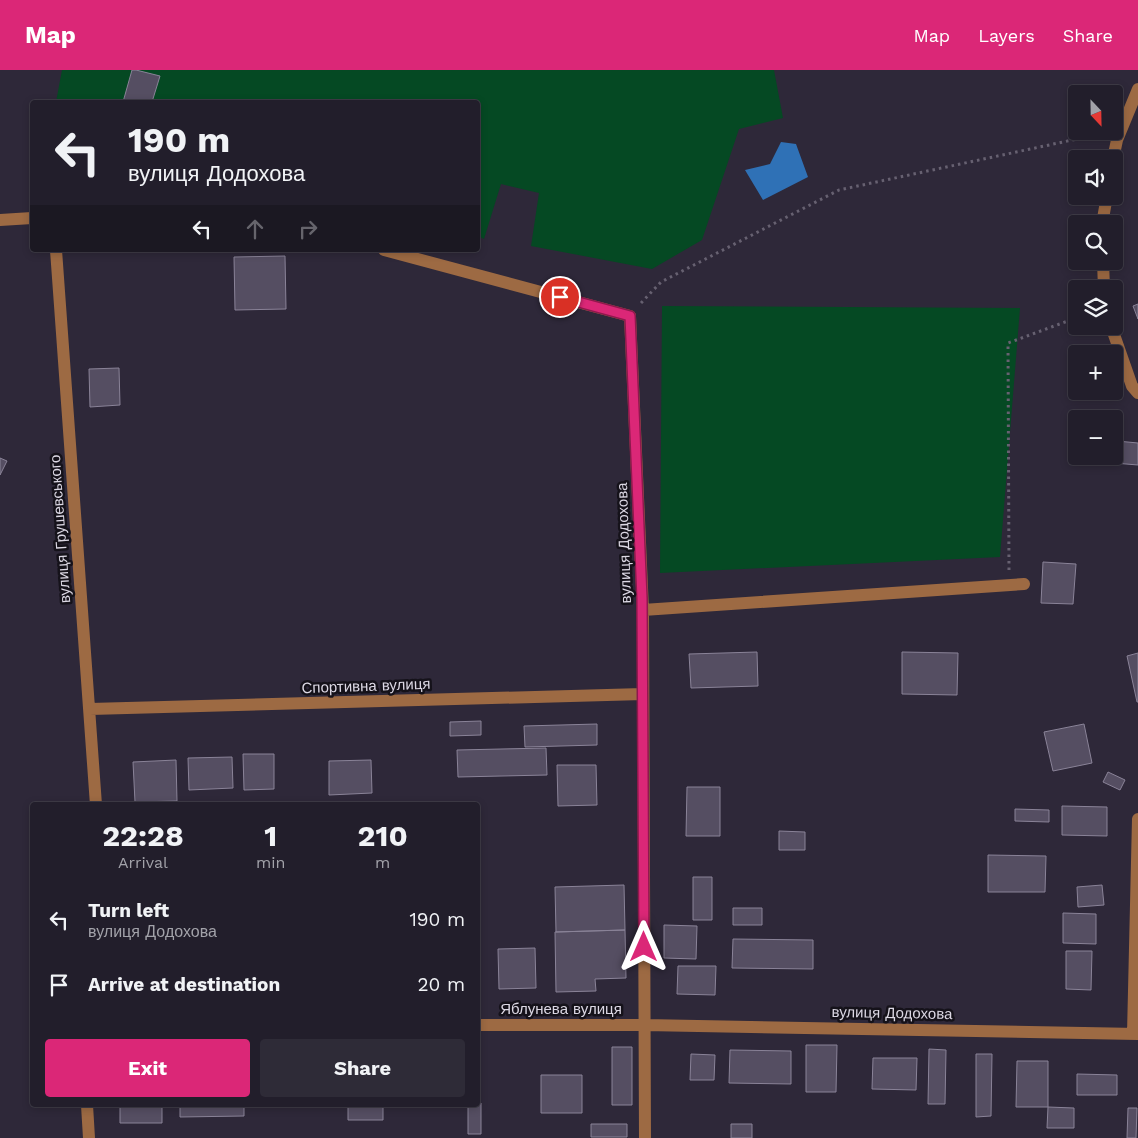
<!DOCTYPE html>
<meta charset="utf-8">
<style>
:root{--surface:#221e2b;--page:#2e2b37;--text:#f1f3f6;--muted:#a2a2a9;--line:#3f3c47;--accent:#db2777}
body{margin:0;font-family:"Work Sans",sans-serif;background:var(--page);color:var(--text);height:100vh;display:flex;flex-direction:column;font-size:19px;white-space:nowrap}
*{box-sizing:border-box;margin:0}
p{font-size:16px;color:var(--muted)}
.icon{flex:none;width:28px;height:28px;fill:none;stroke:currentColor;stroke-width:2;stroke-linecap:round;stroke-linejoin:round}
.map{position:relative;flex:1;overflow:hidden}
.panel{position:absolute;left:30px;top:732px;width:450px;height:305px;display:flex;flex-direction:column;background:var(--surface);border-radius:5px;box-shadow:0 2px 8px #0003,0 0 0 1px var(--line)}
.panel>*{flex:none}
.banner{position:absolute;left:30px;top:30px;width:450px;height:152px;border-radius:5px;box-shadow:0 2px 8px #0003,0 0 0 1px var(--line);background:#221e2b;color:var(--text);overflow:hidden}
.needle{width:32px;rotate:158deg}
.fabs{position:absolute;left:1068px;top:15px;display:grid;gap:10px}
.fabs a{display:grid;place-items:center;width:55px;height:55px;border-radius:5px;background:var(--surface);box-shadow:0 2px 8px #0003,0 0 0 1px var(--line);font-size:25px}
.pin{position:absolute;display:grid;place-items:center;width:42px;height:42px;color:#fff;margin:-21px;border:2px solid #fff;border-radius:50%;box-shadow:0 1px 5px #0007}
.me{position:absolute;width:55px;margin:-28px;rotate:0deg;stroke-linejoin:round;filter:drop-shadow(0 0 4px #0008)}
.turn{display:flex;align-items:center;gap:18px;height:105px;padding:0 15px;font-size:22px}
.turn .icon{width:65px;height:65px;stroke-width:2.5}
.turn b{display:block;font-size:35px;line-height:42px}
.lanes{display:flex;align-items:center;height:48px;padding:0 15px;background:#0003;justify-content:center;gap:25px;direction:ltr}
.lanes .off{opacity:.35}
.eta{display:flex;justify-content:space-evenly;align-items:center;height:85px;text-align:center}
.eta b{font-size:30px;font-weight:700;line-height:35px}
.button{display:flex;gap:10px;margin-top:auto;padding:10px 15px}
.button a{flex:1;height:58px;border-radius:5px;background:var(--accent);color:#fff;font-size:20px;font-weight:700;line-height:58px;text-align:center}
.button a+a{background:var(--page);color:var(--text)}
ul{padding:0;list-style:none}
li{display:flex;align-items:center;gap:15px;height:65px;padding:0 15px}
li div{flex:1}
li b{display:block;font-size:19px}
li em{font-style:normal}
header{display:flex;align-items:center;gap:30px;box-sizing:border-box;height:70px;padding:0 25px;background:var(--accent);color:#fff}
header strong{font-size:24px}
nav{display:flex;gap:28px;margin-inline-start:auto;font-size:18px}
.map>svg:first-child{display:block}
</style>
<header>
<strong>Map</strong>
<nav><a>Map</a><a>Layers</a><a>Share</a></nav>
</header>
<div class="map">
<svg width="1138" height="1068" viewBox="0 0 1138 1068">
<rect width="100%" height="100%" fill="#2e2839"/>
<path fill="#054923" d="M62 0H774L783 48 739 59 702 170 652 199 531 176 539 123 501 114 484 169 478 166V32H56Z
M662 236 1020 238 1000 487 660 503Z"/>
<path fill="#2f71b6" d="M781 72 796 74 808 107 763 130 745 100 770 94Z"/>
<path fill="#554e62" stroke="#8a8398" d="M132 0H136L160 6 152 32H123Z
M285 186 286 239 235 240 234 187Z
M1138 234V249L1133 236Z
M119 298 120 335 90 337 89 299Z
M1117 371 1138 373V395L1114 393Z
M0 388 7 391 0 405Z
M1043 492 1076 494 1073 534 1041 533Z
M757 582 758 616 691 618 689 584Z
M902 582 958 583 957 625 902 624Z
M1138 583V632H1137L1127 586Z
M481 651V665L450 666V652Z
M597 654V675L525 677 524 656Z
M1084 654 1092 693 1053 701 1044 662Z
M546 678 547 705 458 707 457 680Z
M243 684H274V719L244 720Z
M232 687 233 718 189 720 188 688Z
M176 690 177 731 135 732 133 692Z
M371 690 372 723 329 725V691Z
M557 695H596L597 735 558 736Z
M1108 702 1125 710 1120 720 1103 712Z
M687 717H720V766H686Z
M1062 736 1107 737V766L1062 765Z
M1015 739 1049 740V752L1015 751Z
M779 761 805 762V780H779Z
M988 785 1046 786 1045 822H988Z
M693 807H712V850H693Z
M624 815 625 860 556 862 555 817Z
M1102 815 1104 835 1078 837 1077 817Z
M733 838H762V855H733Z
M1063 843 1096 844V874L1063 873Z
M664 855 697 856 696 889 664 888Z
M625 860 626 908 595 909 596 921 556 922 555 862Z
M733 869 813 870V899L732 898Z
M478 876H479L480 916H478Z
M535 878 536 918 499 919 498 879Z
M1066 881H1092L1091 920 1066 919Z
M678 896H716L715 925 677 924Z
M806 975H837L836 1022H806Z
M612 977H632V1035H612Z
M929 979 946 980 945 1034H928Z
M730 980 791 981V1014L729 1013Z
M478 982H479L480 1020H478Z
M691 984 715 985 714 1010H690Z
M976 984H992L991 1046 976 1047Z
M873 988H917L916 1020 872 1019Z
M1017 991H1048V1037H1016Z
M1077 1004 1117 1005V1025H1077Z
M541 1005H582V1043H541Z
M478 1033H481V1064H468V1035H478Z
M120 1035H162V1053H120Z
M180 1035H244V1046L180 1047Z
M348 1035H383V1050H348Z
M1048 1037 1074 1038V1058H1047Z
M1128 1038H1137L1136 1068H1127Z
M591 1054H627V1067H591Z
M731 1054H752V1068H731Z"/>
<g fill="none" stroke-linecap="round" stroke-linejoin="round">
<path stroke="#676171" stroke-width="3" stroke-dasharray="2.5 4" stroke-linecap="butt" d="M641 233 661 212 839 120 1091 66
M1009 500 1008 273 1076 248"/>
<path stroke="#9d6a43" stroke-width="12" d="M1113 89 1117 70 1138 19
M0 150 32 148
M1102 154 1107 126
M56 180 96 735
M384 180 630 246 643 540 645 1068
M1103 191 1104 219
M1111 256 1132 316 1138 323
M643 540 1024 514
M90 639 643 624
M478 955H645L1138 964
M1133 964 1138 749
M87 1035 89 1068"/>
</g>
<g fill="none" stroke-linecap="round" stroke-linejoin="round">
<g stroke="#8e194d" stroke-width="12">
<path id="route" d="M560 227 630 246 642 528 644 877"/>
</g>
<use href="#route" stroke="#db2777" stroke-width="9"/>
</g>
<g text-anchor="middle" stroke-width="5" stroke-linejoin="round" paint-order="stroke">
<g font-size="15" fill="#dcd8e4" stroke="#15121a">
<text transform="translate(60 459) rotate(-94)" y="5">вулиця Грушевського</text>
<text transform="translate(624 473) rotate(-92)" y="5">вулиця Додохова</text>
<text transform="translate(366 616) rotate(-2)" y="5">Спортивна вулиця</text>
<text x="561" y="944">Яблунева вулиця</text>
<text transform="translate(892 943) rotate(1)" y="5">вулиця Додохова</text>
</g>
</g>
</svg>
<div class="fabs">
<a><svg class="needle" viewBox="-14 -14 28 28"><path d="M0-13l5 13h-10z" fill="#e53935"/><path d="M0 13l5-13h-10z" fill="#a2a2a9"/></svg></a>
<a><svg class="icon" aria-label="sound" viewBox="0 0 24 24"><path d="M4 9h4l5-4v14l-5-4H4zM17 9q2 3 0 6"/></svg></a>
<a><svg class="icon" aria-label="search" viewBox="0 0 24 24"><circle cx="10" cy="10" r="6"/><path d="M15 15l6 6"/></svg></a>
<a><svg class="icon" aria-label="layers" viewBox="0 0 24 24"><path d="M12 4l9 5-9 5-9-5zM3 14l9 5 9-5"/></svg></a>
<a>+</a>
<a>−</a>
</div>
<div class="pin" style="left:560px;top:227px;background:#d93025"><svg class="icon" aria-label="arrive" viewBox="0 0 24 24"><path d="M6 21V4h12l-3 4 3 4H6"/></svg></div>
<svg class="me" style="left:644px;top:877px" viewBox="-20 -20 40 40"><path d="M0-17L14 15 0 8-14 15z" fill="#db2777" stroke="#fff" stroke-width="4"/></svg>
<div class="banner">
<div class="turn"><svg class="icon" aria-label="left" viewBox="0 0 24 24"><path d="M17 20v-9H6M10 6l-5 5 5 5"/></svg><div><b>190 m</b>вулиця Додохова</div></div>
<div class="lanes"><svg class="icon" aria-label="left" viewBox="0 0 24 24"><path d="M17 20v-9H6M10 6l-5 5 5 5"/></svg><svg class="icon off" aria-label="ahead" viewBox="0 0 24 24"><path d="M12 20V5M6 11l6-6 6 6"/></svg><svg class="icon off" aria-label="right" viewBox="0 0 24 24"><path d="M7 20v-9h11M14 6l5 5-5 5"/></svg></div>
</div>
<section class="panel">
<div class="eta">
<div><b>22:28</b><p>Arrival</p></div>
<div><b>1</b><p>min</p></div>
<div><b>210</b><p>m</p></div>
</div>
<ul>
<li><svg class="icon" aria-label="left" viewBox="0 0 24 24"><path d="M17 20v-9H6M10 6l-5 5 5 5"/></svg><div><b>Turn left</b><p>вулиця Додохова</p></div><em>190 m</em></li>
<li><svg class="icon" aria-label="arrive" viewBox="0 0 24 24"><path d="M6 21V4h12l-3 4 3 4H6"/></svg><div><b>Arrive at destination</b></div><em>20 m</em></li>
</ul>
<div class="button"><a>Exit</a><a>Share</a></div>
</section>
</div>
